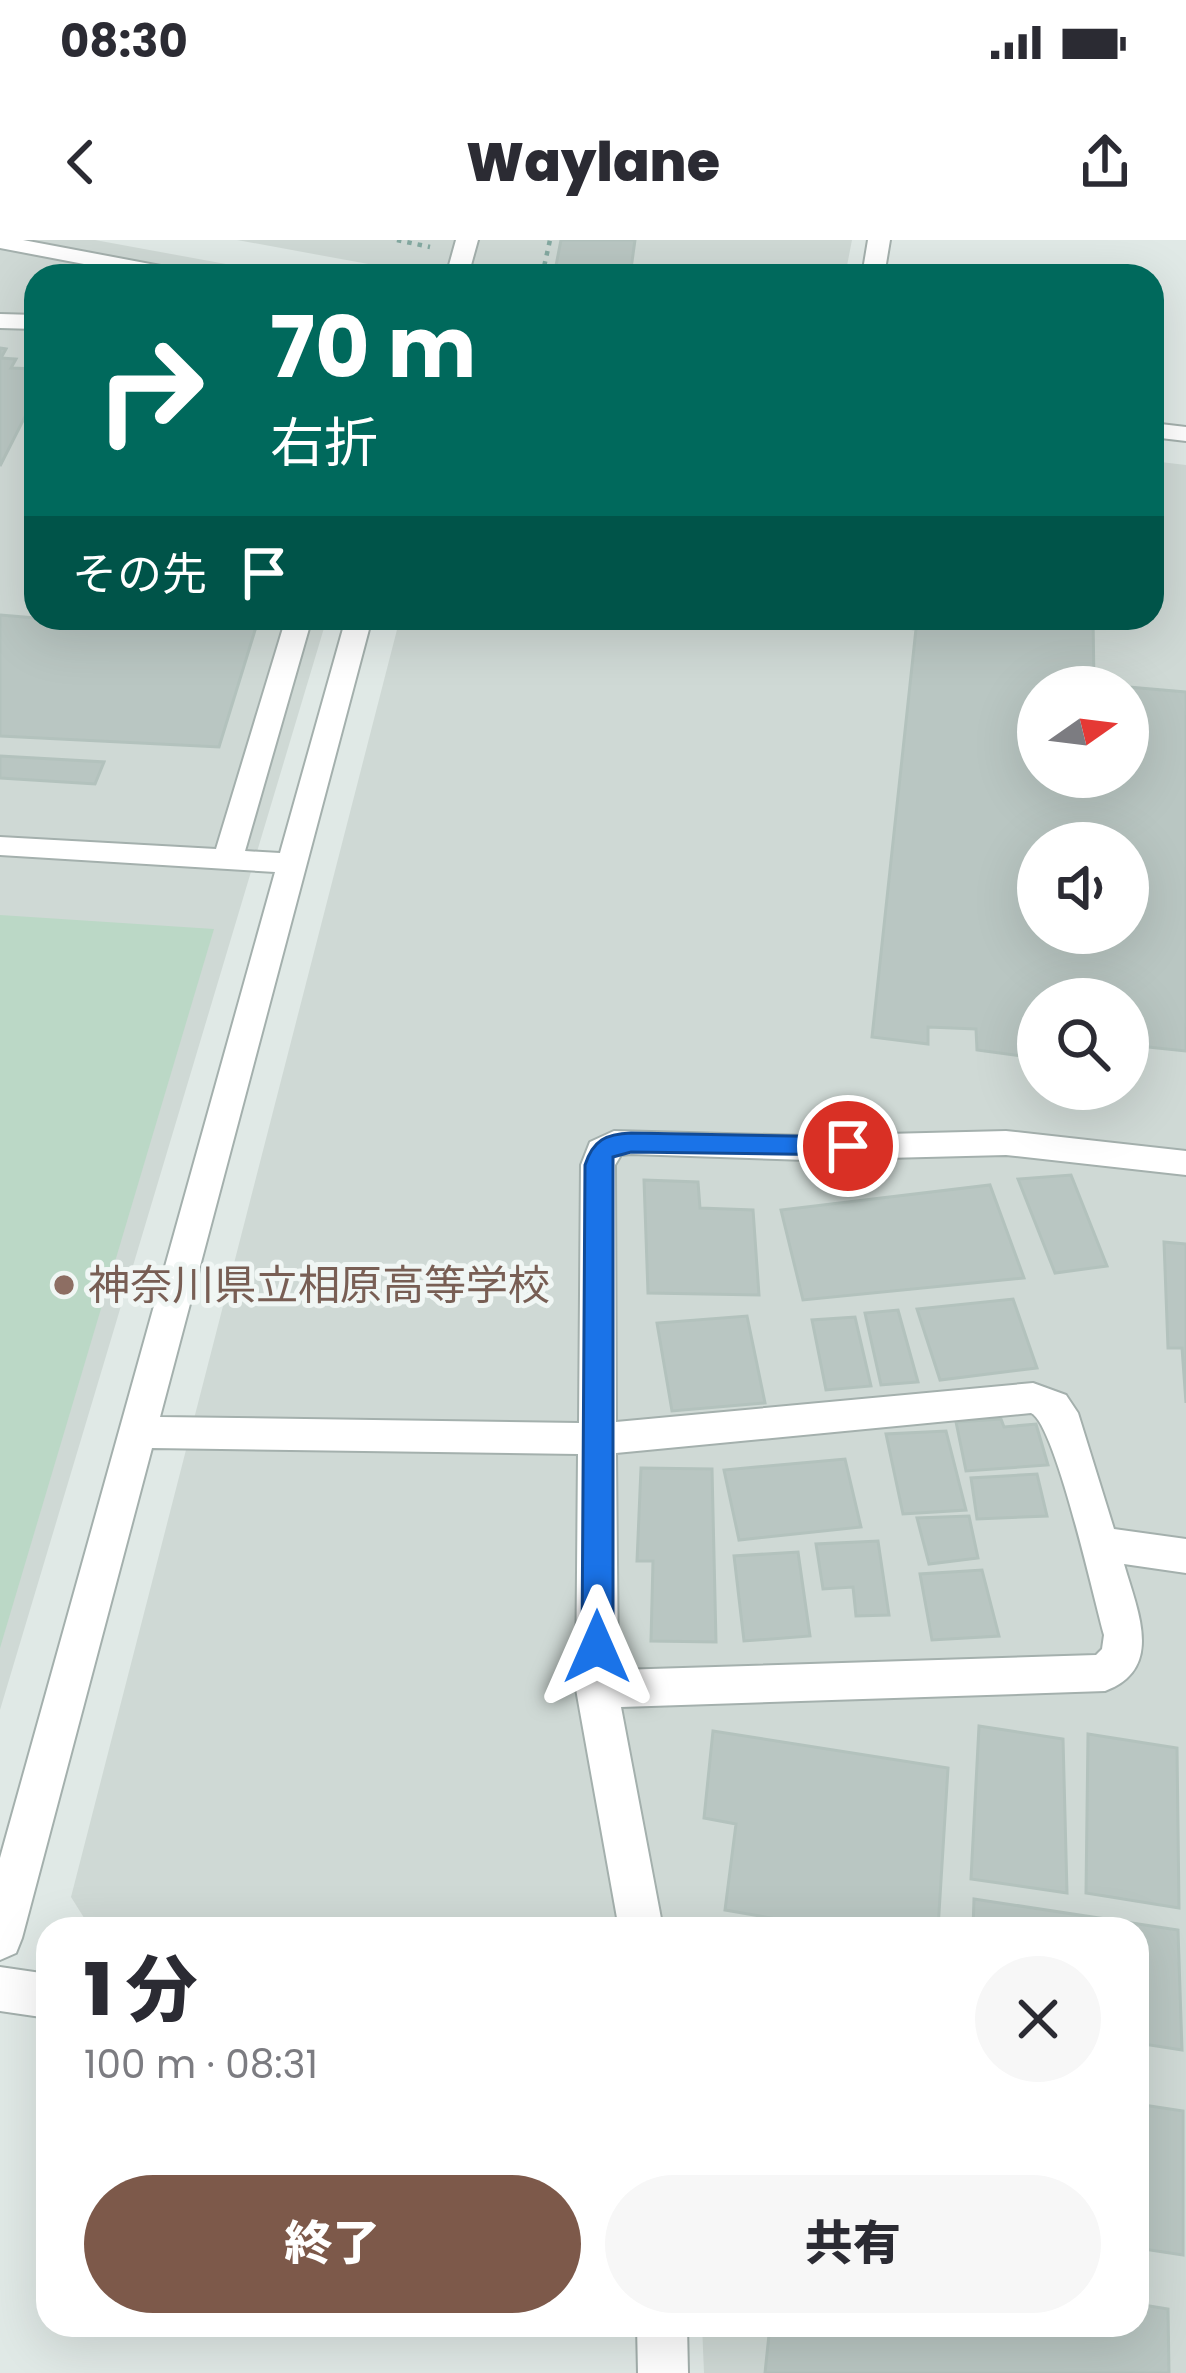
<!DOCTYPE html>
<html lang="ja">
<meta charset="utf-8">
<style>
:root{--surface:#fff;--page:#f7f7f7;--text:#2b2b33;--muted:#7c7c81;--accent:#7d594a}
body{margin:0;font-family:Poppins,"Noto Sans JP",sans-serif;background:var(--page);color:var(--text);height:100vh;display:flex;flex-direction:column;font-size:45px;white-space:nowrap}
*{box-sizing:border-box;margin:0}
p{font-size:39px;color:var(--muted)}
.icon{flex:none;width:66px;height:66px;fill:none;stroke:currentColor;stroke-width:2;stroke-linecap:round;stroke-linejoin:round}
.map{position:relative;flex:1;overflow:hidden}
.panel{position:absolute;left:36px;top:1677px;width:1113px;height:420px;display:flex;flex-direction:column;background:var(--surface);border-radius:36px;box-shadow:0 12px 48px #0002}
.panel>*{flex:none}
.top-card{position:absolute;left:24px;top:24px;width:1140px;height:366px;border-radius:36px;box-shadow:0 12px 48px #0002;background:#00695c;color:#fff;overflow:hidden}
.needle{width:78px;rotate:76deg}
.fabs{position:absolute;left:1017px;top:426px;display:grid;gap:24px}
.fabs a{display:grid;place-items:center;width:132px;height:132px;border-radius:50%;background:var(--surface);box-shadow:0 12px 48px #0002;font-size:60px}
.pin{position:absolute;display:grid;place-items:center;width:102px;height:102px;color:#fff;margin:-51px;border:6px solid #fff;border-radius:50%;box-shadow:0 3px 12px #0007}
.me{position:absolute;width:132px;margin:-66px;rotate:0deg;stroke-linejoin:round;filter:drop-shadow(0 0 9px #0008)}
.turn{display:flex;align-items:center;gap:42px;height:252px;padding:0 48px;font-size:54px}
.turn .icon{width:156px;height:156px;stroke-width:2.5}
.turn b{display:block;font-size:84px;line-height:102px}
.then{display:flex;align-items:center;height:114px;padding:0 48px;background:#0003;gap:24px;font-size:45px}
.round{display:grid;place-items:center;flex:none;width:126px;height:126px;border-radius:63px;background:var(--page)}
.head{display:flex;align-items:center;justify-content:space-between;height:204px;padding:0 48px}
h1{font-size:72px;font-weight:800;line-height:90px}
.button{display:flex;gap:24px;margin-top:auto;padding:24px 48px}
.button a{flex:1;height:138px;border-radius:72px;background:var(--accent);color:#fff;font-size:48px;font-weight:800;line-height:138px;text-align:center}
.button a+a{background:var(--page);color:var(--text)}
.status{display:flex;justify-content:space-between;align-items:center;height:84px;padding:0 60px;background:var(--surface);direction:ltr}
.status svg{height:33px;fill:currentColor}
header{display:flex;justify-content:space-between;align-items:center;height:156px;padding:0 48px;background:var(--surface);font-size:54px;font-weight:800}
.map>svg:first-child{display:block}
</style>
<div class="status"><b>08:30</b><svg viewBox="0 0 49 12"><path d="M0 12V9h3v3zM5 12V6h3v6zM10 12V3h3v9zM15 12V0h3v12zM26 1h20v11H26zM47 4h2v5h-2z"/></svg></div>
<header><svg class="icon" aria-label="back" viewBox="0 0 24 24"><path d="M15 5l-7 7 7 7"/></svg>Waylane<svg class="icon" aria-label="share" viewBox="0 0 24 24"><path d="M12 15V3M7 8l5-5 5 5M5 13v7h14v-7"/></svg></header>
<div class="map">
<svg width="1186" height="2133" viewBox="0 0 1186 2133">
<rect width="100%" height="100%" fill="#e0e9e6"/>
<path fill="#cfd9d5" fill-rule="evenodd" d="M0 0H95L291 36H36V378H327L0 1470Z
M237 0H852L845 36 423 34Z
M1152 221 1186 225V2133H704L702 2085H1137V1689H91L71 1657 400 378H1152ZM1038 447H1128V537H1038ZM1038 603H1128V693H1038ZM1038 759H1128V849H1038Z"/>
<path fill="#bbd8c6" d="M0 675 214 689 0 1408Z"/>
<path fill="#b9c6c2" stroke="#b3c2bd" stroke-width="3" fill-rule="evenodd" d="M561 0H635L630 36H554Z
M0 108 6 109 1 118 16 119 11 128 36 129V155L0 226Z
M0 375 36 378 256 387 219 507 0 496Z
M864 378H1093L1094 444 1186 452V811L1128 805V759H1038L1037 818 977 810 976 789 928 787V804L872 797 916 389 863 384ZM1038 447H1128V537H1038ZM1038 603H1128V693H1038Z
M0 516 104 522 95 544 0 538Z
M1071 935 1107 1026 1055 1033 1018 939Z
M644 940 698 942 700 968 753 970 759 1055 648 1053Z
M990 945 1024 1038 803 1060 781 970Z
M1164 1002 1186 1004V1163L1182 1108H1168Z
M1013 1059 1037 1128 940 1140 917 1069Z
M898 1070 918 1142 881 1145 865 1073Z
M747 1076 765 1163 672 1171 657 1083Z
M855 1077 871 1146 826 1150 812 1080Z
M1001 1179 1004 1187 1036 1184 1048 1225 966 1231 956 1182Z
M946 1191 966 1270 903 1274 886 1194Z
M845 1219 861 1287 739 1300 724 1230Z
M641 1228 712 1229 716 1402 651 1401 653 1321H637Z
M1037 1234 1047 1276 977 1279 971 1238Z
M969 1276 978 1318 929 1324 917 1278Z
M878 1301 889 1375 856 1376 853 1347 823 1349 816 1304Z
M798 1312 810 1396 744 1401 734 1316Z
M982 1330 999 1396 932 1400 920 1334Z
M979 1486 1063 1499 1067 1653 971 1639Z
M713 1491 948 1528 938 1689H834L725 1670 736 1584 704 1578Z
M1088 1494 1177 1508 1179 1668 1086 1653Z
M974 1659 1178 1690 1182 1810 1137 1803V1689H973Z
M1137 1864 1183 1871V2015L1137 2008Z
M1137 2064 1168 2069 1169 2133H765L770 2085H1137Z"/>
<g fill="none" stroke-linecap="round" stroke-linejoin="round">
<g stroke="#a4b0ad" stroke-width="4">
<path id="minor" d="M0 0H23L182 30 193 36H147L0 8Z
M456 0H478L468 36H446Z
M868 0H890L884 36H862Z
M0 74 36 75V89L0 88Z
M1152 183 1186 187V201L1152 197Z
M286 378H312L245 611 280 613 346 378H372L160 1177 579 1183 581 925 590 902 614 891 806 896 1006 891 1186 911V935L1006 915 806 920 631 914 621 915 615 925 616 1182 1033 1143 1066 1155 1078 1173 1114 1289 1186 1299V1333L1124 1324C1137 1370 1165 1429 1105 1451L621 1467 663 1689H619L576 1449 578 1214 152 1208 22 1698 16 1713 0 1720V1618L275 632 0 615V597L216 609ZM1031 1173C1055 1183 1094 1360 1104 1395L1102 1409 1096 1415 618 1430 616 1213Z
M0 1727 48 1734V1778L0 1771Z
M637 2085H687L688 2133H638Z"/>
</g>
<path stroke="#84a9a1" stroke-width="4.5" stroke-dasharray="4.5 6" stroke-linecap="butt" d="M397 0 430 7
M542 36 550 0"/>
<use href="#minor" fill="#fff" fill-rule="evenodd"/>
</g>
<path fill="#1a73e8" stroke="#114b97" stroke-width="3" d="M631 893 848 897 861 906 848 915 631 912 613 917V1407L608 1417 597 1421 586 1417 582 1407 585 925C593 900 606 894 631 893Z"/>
<circle fill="#8d6e63" stroke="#f0f6f4" stroke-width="4.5" cx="64" cy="1045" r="12"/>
<g text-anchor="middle" stroke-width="10" stroke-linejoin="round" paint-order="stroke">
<g font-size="42" fill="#785e54" stroke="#f0f6f4" text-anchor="start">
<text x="88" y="1060">神奈川県立相原高等学校</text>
</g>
</g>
</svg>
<div class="fabs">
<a><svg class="needle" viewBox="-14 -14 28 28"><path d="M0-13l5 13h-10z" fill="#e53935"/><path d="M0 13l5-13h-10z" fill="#7c7c81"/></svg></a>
<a><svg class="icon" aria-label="sound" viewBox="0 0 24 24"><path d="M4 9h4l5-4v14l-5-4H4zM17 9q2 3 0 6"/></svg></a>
<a><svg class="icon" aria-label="search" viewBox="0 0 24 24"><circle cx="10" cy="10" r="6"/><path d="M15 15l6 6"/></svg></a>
</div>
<div class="pin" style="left:848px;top:906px;background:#d93025"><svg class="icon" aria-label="arrive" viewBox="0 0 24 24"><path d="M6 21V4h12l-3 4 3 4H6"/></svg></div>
<svg class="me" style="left:597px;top:1407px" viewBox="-20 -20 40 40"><path d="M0-17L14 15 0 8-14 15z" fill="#1a73e8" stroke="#fff" stroke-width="4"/></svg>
<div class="top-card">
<div class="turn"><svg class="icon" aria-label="right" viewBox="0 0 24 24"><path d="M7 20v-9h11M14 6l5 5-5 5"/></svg><div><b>70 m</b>右折</div></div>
<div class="then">その先<svg class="icon" aria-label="arrive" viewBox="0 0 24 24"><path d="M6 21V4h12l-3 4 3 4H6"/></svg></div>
</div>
<section class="panel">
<div class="head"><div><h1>1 分</h1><p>100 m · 08:31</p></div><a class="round"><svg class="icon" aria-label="close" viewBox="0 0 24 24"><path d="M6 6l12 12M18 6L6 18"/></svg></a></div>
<div class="button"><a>終了</a><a>共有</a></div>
</section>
</div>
